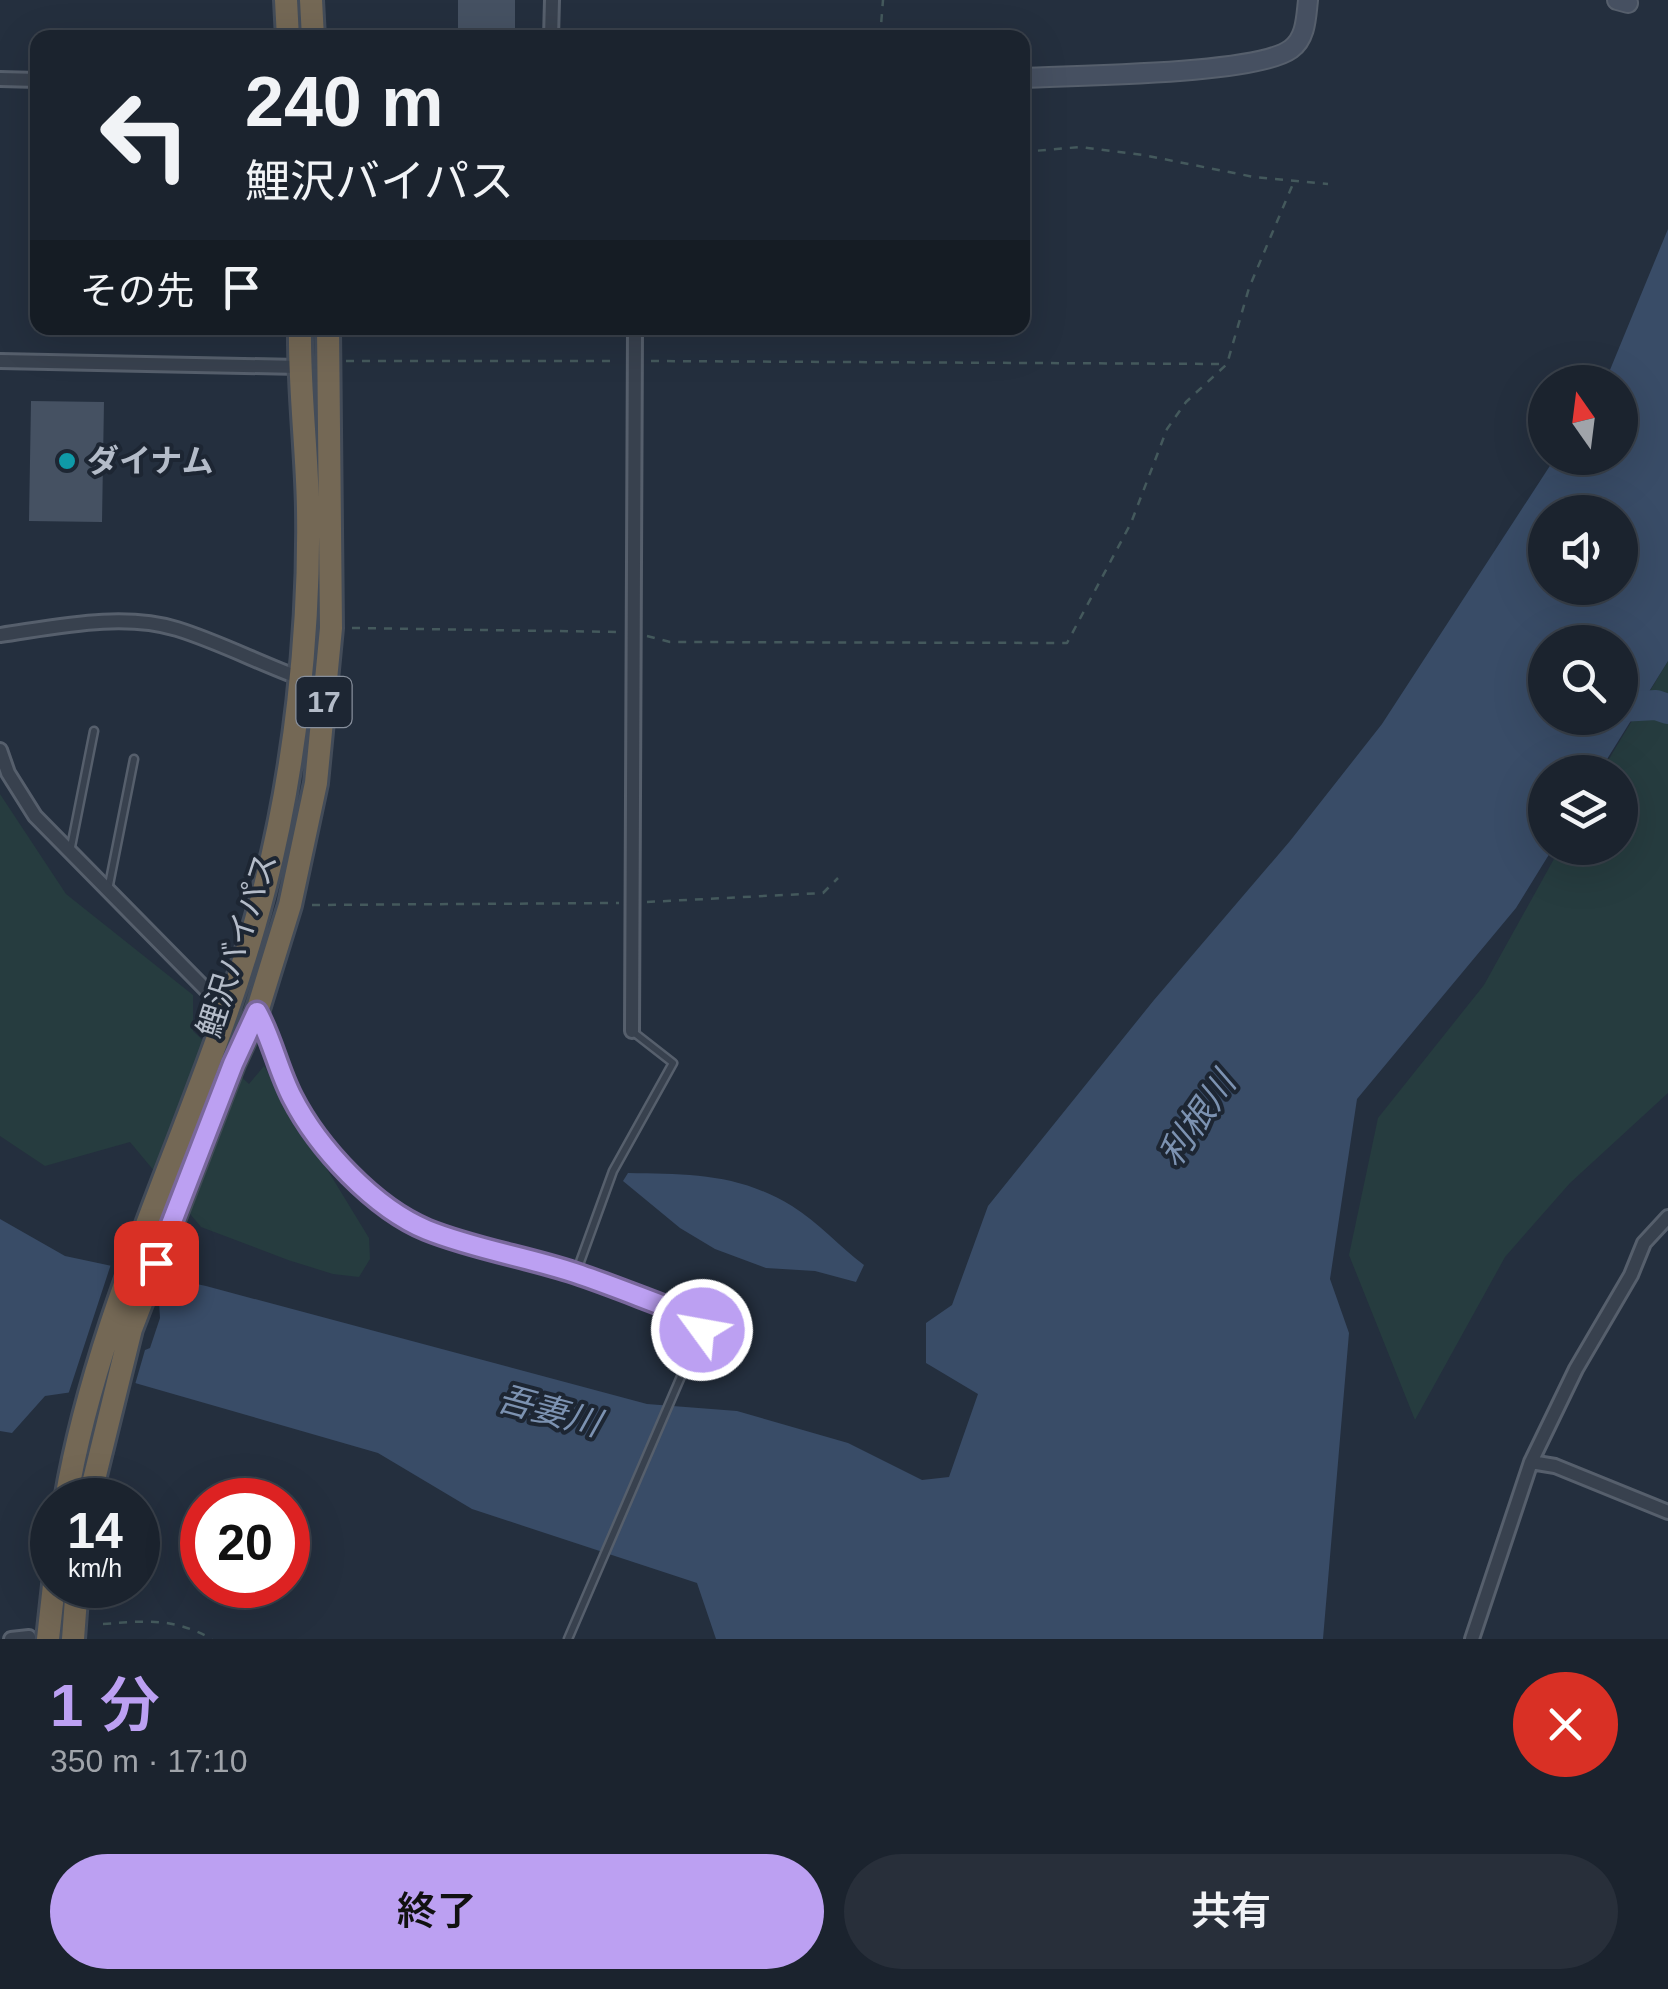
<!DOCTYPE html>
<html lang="ja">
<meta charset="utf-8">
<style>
:root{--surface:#1b232e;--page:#282f3a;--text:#f1f3f6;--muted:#a0a4aa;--line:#39404a;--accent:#bca0f2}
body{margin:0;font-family:Helvetica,"Noto Sans JP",sans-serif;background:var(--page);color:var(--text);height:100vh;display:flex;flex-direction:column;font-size:38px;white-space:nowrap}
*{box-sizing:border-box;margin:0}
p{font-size:32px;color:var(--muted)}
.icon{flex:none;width:55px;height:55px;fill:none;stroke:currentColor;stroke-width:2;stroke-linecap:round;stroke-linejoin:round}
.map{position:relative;height:1639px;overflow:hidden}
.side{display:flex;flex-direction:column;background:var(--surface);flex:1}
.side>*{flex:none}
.banner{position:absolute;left:30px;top:30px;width:1000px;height:305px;border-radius:20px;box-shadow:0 10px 40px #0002,0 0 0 2px var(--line);background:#1b232e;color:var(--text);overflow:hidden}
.needle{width:65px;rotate:346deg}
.buttons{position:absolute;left:1528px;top:365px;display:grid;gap:20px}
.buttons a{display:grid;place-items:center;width:110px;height:110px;border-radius:50%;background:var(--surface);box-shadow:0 10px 40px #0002,0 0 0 2px var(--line);font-size:50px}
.speed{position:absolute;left:30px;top:1478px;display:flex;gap:20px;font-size:50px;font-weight:700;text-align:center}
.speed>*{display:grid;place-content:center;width:130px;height:130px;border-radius:50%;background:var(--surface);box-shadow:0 10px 40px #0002,0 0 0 2px var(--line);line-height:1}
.speed small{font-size:25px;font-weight:400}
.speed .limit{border:15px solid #d22;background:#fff;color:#111}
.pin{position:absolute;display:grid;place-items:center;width:85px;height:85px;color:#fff;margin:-42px;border-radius:20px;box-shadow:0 5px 15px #0006}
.me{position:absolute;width:110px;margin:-55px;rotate:302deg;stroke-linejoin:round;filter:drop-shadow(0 0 8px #0008)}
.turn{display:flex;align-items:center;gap:35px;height:210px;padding:0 50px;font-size:45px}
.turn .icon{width:130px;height:130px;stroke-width:2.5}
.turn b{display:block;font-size:70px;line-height:85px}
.then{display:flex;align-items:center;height:95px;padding:0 50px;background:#0003;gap:20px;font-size:38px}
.round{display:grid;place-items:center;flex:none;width:105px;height:105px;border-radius:52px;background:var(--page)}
.headline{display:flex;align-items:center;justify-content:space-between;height:170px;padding:0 50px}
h1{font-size:60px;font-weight:600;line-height:75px;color:var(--accent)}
.primary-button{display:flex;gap:20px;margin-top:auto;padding:20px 50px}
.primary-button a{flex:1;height:115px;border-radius:60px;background:var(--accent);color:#111;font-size:40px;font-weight:600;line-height:115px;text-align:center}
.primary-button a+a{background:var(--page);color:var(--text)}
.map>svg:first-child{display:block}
</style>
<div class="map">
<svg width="1668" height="1639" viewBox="0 0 1668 1639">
<rect width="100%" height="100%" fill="#242f3e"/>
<path fill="#263c3f" d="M1668 661V1093L1570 1183 1505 1257 1415 1420 1349 1255 1378 1118 1484 985 1560 848H1620V772H1601Z
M0 794 66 894 193 995V1031L249 1084 264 1066 369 1238 370 1259 359 1277 333 1274 288 1260 201 1227 130 1142 45 1166 0 1136Z"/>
<path fill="#394c67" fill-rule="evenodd" d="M1668 229V661L1599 772H1545V848H1553L1516 908 1357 1099 1330 1279 1349 1333 1323 1639H716L697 1583 472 1509 378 1453 135 1383 45 1396 12 1433 0 1431V1219L65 1256 206 1286 647 1404 737 1411 848 1443 922 1480 949 1477 978 1394 926 1363V1323L952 1305 988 1206 1154 1000 1290 841 1382 724 1555 458H1620V382H1605ZM1545 512H1620V588H1545ZM1545 642H1620V718H1545Z
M628 1173C688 1174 738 1173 792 1206 818 1222 840 1247 864 1265L856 1282 815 1271 766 1268 715 1249 680 1228 623 1181Z"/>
<path fill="#242f3e" d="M112 1261 169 1273 159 1302 160 1318 150 1348 145 1350 134 1388 67 1398Z"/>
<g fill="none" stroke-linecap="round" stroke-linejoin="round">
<path stroke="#394c67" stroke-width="30" d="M1620 707 1656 705 1668 709"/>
</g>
<path fill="#455162" d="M458 0H515V38H458Z
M31 401 104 402 102 522 29 521Z"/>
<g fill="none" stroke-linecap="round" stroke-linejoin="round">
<g stroke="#565f6c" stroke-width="11">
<path id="lane" d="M70 852 94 731
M108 890 134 759
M260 1018 292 1097 328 1151 373 1197 406 1220 430 1231 576 1273 683 1313 697 1322 701 1330 568 1639
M576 1273 613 1171 673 1063 632 1031"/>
</g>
<g stroke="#565f6c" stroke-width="18">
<path id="street" d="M551 38 552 0
M0 79 38 80
M0 361 299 367
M0 635C56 627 122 612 177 629 219 642 259 663 300 678
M0 750 8 773 35 816 227 1011
M632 1031 635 328
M1531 1462 1555 1466 1668 1512
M11 1639 29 1637
M1472 1639 1531 1462 1576 1369 1631 1275 1644 1243 1668 1217"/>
</g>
<g stroke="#565f6c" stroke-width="22">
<path id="secondary" d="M1617 0 1628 3
M1022 78C1075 75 1256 75 1291 49 1306 38 1306 18 1308 0"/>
</g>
<g stroke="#434c59" stroke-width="28">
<path id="highway" d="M286 0 288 38
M311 0 313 38
M66 1500C102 1288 211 1098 264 890 295 771 310 632 308 509 307 448 299 388 300 328
M89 1500 131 1329 233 1064 257 1012 290 905 316 783 331 628 328 328
M48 1639 54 1585
M73 1639 77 1585"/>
</g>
<path stroke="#44595c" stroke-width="2.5" stroke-dasharray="8 8" stroke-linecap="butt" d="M880 38 883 0
M1022 152 1080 147 1143 155 1254 177 1328 184
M346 361H618
M651 361 1223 364
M352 628 619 632
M647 636 670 642 1067 643 1131 523 1167 429 1186 402 1227 364 1249 288 1295 179
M647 902 823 893 838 878
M312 905 619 903
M103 1624C146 1621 172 1617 212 1639"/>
<use href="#lane" stroke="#38414e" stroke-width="6"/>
<use href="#street" stroke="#38414e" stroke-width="12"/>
<use href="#secondary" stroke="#465061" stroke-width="18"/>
<use href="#highway" stroke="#746855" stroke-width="22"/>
</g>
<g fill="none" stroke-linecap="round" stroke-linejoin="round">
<g stroke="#7a689d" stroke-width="25">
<path id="route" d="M156 1263 233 1064 257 1012C272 1039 278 1070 292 1097 318 1148 374 1208 427 1230 474 1249 527 1257 575 1273 611 1285 647 1300 683 1313L697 1322 702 1330"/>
</g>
<use href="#route" stroke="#bca0f2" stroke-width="18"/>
</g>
<circle fill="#0f9aa8" stroke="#1d2633" stroke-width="4" cx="67" cy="461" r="10"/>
<g text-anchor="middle" stroke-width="8" stroke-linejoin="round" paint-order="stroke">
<rect fill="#1d2633" stroke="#878f9c" stroke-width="2.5" x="296.5" y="677" width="55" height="50" rx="8"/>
<g font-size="30" font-weight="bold" fill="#b4bcc9">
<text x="324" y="712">17</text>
</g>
<g font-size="32" font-weight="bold" fill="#b4bcc9" stroke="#1d2633" text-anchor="start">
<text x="87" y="472">ダイナム</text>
</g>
<g font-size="32" fill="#b4bcc9" stroke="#1d2633">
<text transform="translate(237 945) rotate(-72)" y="11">鯉沢バイパス</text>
</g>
<g font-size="35" font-style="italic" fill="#7c92b1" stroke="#1d2633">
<text transform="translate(1197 1119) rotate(-55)" y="12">利根川</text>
<text transform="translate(549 1411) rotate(15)" y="12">吾妻川</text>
</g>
</g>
</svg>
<div class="buttons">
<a><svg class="needle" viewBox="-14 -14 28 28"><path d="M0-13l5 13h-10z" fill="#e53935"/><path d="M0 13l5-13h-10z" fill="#a0a4aa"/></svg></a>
<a><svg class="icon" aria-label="sound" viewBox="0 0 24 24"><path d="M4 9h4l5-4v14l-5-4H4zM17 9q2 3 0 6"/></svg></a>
<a><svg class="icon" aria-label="search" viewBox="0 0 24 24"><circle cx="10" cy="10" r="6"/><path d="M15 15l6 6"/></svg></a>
<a><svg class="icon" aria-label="layers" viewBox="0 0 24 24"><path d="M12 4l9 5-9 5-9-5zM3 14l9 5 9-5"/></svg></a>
</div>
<div class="speed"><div>14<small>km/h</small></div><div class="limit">20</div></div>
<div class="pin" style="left:156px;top:1263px;background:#d93025"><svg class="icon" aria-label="arrive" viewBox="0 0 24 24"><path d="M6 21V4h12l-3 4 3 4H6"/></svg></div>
<svg class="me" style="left:702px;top:1330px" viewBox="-20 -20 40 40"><circle r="17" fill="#bca0f2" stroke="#fff" stroke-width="3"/><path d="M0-11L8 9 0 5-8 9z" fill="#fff"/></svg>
<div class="banner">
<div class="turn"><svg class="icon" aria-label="left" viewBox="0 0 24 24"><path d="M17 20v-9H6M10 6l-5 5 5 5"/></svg><div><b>240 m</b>鯉沢バイパス</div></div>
<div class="then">その先<svg class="icon" aria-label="arrive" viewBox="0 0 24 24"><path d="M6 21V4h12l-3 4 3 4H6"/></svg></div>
</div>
</div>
<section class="side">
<div class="headline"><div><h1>1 分</h1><p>350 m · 17:10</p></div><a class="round" style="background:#d93025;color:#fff"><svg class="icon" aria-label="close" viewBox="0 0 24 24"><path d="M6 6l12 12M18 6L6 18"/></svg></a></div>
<div class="primary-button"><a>終了</a><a>共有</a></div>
</section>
